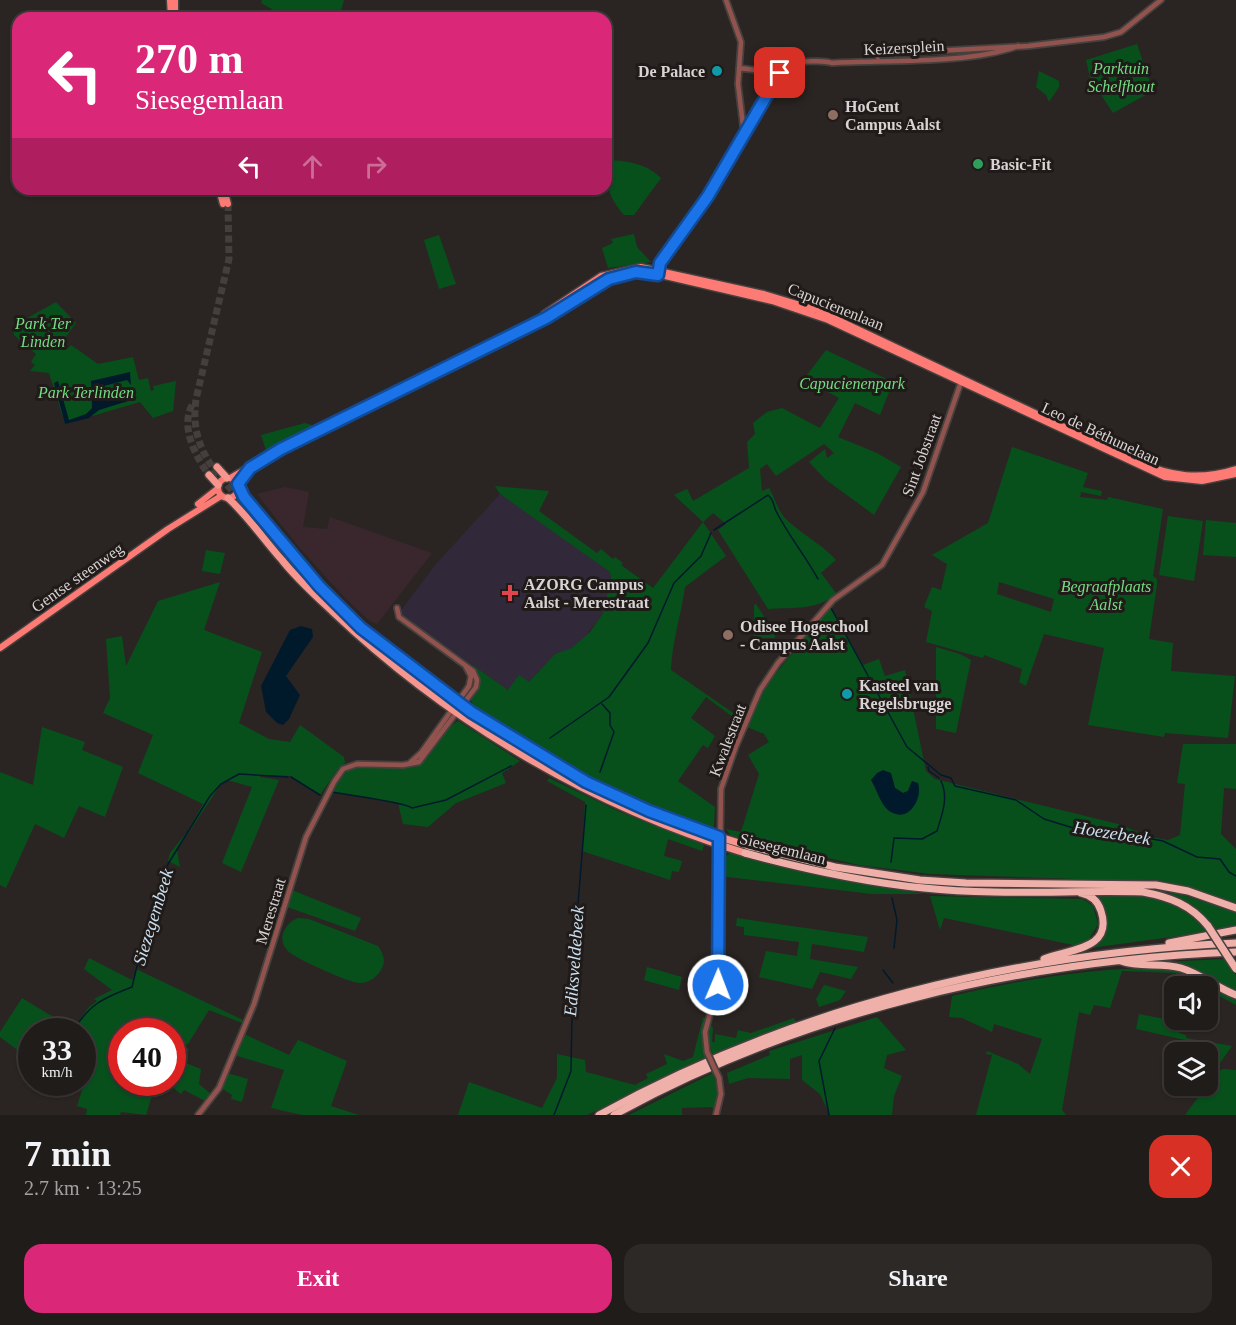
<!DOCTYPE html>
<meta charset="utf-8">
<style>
:root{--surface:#201c1a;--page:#2d2927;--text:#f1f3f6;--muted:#a2a1a2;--line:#3d3a39;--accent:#db2777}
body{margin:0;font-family:Georgia,serif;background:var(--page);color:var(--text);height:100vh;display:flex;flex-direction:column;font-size:22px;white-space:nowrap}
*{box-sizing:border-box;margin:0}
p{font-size:20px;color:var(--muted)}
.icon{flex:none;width:33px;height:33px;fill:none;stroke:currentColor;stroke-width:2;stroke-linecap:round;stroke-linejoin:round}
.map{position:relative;height:1115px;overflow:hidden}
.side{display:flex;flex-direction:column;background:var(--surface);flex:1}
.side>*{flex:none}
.guide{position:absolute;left:12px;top:12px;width:600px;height:183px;border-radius:18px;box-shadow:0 2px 4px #0004,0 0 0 2px var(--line);background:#db2777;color:#fff;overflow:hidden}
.fabs{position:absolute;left:1164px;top:976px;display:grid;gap:12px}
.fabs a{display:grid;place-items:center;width:54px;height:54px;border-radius:12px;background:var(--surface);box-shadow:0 2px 4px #0004,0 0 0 2px var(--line);font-size:30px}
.speed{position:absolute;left:18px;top:1018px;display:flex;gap:12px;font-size:30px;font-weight:700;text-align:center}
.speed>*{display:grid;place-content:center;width:78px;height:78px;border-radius:50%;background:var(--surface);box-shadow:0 2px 4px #0004,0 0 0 2px var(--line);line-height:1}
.speed small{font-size:15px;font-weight:400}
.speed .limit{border:9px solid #d22;background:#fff;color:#111}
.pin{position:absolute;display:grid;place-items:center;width:51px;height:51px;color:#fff;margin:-26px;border-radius:12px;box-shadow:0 3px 9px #0006}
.me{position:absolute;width:66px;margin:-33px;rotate:1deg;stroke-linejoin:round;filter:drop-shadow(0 0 4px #0008)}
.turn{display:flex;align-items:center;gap:21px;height:126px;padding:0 24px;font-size:27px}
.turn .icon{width:78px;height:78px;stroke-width:2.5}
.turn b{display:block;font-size:42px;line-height:51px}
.lanes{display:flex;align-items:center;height:57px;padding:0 24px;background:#0003;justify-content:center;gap:30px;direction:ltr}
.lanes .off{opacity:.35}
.round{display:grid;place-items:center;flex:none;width:63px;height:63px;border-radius:18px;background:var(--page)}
.headline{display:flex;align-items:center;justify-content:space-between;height:102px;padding:0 24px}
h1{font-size:36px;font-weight:600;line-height:45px}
.primary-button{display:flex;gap:12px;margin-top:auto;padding:12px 24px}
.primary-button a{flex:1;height:69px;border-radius:18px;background:var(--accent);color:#fff;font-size:24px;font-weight:600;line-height:69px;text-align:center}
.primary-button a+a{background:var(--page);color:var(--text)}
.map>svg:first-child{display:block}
</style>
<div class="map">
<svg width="1236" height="1115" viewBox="0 0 1236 1115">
<rect width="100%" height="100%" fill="#2a2522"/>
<path fill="#3a272d" d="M285 487 309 492 303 527 327 529 330 517 432 553 377 624 370 621 346 599 299 547 257 494Z"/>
<path fill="#312939" d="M500 494 583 551 610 572 611 577 603 613 585 637 573 648 555 654 529 682 508 690 399 613 436 564Z"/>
<path fill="#07501c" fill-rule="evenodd" d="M262 0H344L339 18H287L261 3Z
M1137 44 1153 91 1113 113 1090 78 1086 60Z
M1039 71 1059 81V87L1049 102 1046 95 1036 87Z
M609 160C629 161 647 164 661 178L634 215H624C611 201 601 179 609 160Z
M634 234 637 247 651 262 608 268 602 248 613 243 611 239Z
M439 235 456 284 439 289 424 240Z
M56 302 76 323 62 342 68 348 71 345 98 364 133 357 139 380 148 378 151 391 154 390 153 386 176 381 173 411 153 418 140 402 65 424 49 373 30 371 35 365 31 362 36 354 14 335 13 326Z
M826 350 893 382 880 415 855 403 838 437 877 453 901 467 874 515 825 479 809 462 825 449 827 458 834 453 824 444 776 476 767 464 760 469 762 491 769 488C775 498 777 508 784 517 799 533 821 543 836 560L821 573 836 593C819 611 793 607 768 609L718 530 726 524 713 513 703 522 726 556 685 587C681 616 672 641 671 670L742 719 741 723 706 697 691 718 715 736 708 748 703 745 678 781 715 807 714 826 711 829C627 799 549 759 474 708L471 700C479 687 481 681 474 666L508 690 519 675 529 682 555 654 572 648 590 632 603 613 611 577 610 572 500 494 495 486 549 491 539 511 597 553 601 549 613 559 615 557 623 563 621 565 653 588 703 522 674 495 687 489 693 501 749 468 747 442 755 434 753 423 767 412 782 408 820 428 839 398 804 379Z
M305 423 315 426 266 450 261 435Z
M1012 447 1088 473 1083 487 1102 491 1101 496 1081 492 1080 497 1107 500 1108 497 1163 509 1153 576 1157 579V585L1149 639 1173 643 1171 671 1235 676 1228 738 1165 733 1164 737 1088 725 1104 648 1044 634 1026 686 1019 682 1022 669 984 655 983 658 926 642 932 611 924 607 932 587 941 590 947 564 932 555 988 523ZM999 582 1054 599 1051 612 997 594Z
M1168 516 1203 521 1194 581 1159 575Z
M1206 520 1236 523V557L1203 555Z
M206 550 225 553 220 574 202 571Z
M220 582 204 630 262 652 239 723 269 739 290 742 300 725 344 757 345 763 338 769 320 795 291 776 260 775V777L279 780 241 872 222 863 252 787 227 780 219 787 177 850 180 867 168 861 170 853 187 832 203 804 138 773 153 735 103 713 110 698 106 639 122 636 126 666 158 601Z
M756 604 775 633V638H754V605Z
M831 607 863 665 879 659 885 676 905 670 926 771 935 779 1118 824 1151 837 1168 840 1180 835 1185 784 1177 783 1183 744H1236V789L1224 788 1221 834 1236 849V904L1166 882 931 874 859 865 731 836 726 829 741 832 759 774 748 755 769 742 764 734 747 727 762 694 771 679ZM891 774 895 788 903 793 908 791 912 781 907 812 882 802 871 780Z
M936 647 960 654 971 660 956 733 936 729Z
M458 721 520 761 502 773 506 783 456 803 428 827 403 824 398 803 332 792 336 783 350 768 403 767 420 764 451 726Z
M42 727 85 742 82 750 123 767 105 817 79 806 64 838 35 824 6 888 0 885V772L33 785Z
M549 778 618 811 704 845 702 851 668 839 664 856 682 861 679 872 672 871 670 880 582 851 585 802 547 781Z
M730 853 824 877 924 894H872L727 877 723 873 725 857Z
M292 890 361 918 355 931 287 907Z
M1170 891 1236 912V927L1216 931 1193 905 1169 893Z
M1121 895C1154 897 1189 901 1208 932L1090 948 1097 942 1105 929 1094 897Z
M930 896 1083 899 1093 906 1098 924 1088 941 1074 947 1073 945 944 918 940 930Z
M298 918 309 919 378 946C383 953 386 960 382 968 378 976 370 983 360 983 350 983 296 959 288 951 276 939 285 923 298 918Z
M737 918 868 937 864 952 812 944 810 959 858 967 851 979 820 972 812 989 759 977 766 951 797 956 799 942 744 935V927L736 926Z
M89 958 132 980 136 969 243 1020 242 1023 209 1010 188 1044 182 1046 189 1049 183 1062 201 1069 199 1084 211 1094 205 1101 184 1090 181 1094 167 1083H172V1032H122V1083H156L146 1115 121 1112 120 1115H86L87 1109 77 1106 87 1074H83L82 1032H32L31 1060 0 1037V1032L22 998 73 1029 89 1007 97 1001 94 999 112 990 84 969Z
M1225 959 1236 975V993L1184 967 1163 962Z
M647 967 682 977 679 990 644 980Z
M1159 968 1186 974 1236 999V1005L1208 990V987L1175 973 1122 971 1110 1008 1094 1005 1090 1015 1079 1012 1062 1110 1066 1115H976L992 1055 986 1054 987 1051 1018 1064 1030 1074 1042 1039 994 1024 992 1032 962 1018 949 1017 952 996C1019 980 1090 968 1159 968Z
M824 985 846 991 840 1000 819 1007 816 999Z
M1139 1014 1180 1022 1179 1033 1186 1035V1038L1232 1046 1208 1080V1053H1187L1185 1040 1136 1029Z
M703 1017 706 1019 702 1037 707 1059 587 1115H458L469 1082 542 1108 557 1078V1054L585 1060 586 1072 635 1085 648 1078 646 1074 667 1064 664 1054 683 1061 693 1057Z
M877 1017 906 1050 887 1055 884 1068 902 1076 894 1096 892 1115H830L820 1094 802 1080V1055L790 1059V1079L748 1078 729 1084 727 1073 770 1055 769 1051Z
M794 1018 796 1022 713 1056 708 1039 710 1024 713 1028 712 1042H715V1034L736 1038 738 1030 751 1033Z
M244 1034 289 1055 298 1040 347 1061 331 1106 359 1115H302L271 1108 284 1070 234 1055Z
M1223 1069 1236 1070V1115H1185L1217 1072Z
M227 1073 248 1079 242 1102 231 1099 232 1095 221 1088Z
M713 1073 718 1091 714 1111 712 1107 682 1108V1115H629Z"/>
<path fill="#001a2c" d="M130 372 131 385 127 380 100 387 103 398 129 393V389L132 387 135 399 99 410 89 418 65 424 54 383 58 381 69 420 86 414 92 408 91 381Z
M301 626 312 629 313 637 286 676 300 695 289 719 283 725 277 723 266 712 261 686 290 630Z
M883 770 891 773 895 788 903 793 908 791 912 781 918 783C923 798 909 823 891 812 881 807 877 789 871 780L877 773Z"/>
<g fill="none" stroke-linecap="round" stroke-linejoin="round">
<path stroke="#001a2c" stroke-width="1.5" d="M714 530 768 495C774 500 773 504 776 511 788 535 805 555 818 579
M831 608 907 747 941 775 951 778 955 786 1016 800 1044 819 1093 834 1099 832 1134 839 1137 836 1163 841 1197 857 1220 859 1229 872 1236 876
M550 738 609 697 648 643 674 583 701 556 711 533
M928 767 929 771 939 778
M600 772 614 732 610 725V713L602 704
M291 777 320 795
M332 792C346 795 405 802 412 808L446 800 511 766
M891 862 894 838 922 839 937 831C942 814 949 798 941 781
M892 898 897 920 894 948
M883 970 893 983
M72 1032C90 1004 101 999 132 987L148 920 168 864 210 796 221 784 239 774 288 777
M554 1115 571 1071 572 1013 570 1003 586 805
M829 1115 819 1061 835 1028"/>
<path stroke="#443f3d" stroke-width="7" stroke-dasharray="7 3.5" stroke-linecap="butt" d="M228 204 229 259 196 399C192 428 199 450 217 473L314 587 347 619
M192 405C180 428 196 457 209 475"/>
<g stroke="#46413e" stroke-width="8">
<path id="tertiary" d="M726 0 741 42 738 84 744 133
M878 57 880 54 1028 46 1104 37 1121 32 1161 0
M739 68 780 73
M658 273 661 262 708 196 790 59C804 65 818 58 832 63 887 60 968 64 1018 46
M410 763 421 753 469 686 471 676 466 667
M707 1052 705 1032 718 985 721 789 736 746 760 690 778 663 833 600 882 565 923 492 961 382
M198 1115 219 1088 254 1004 306 837 334 782 343 769 357 764 403 765 419 762 476 687 477 680 473 671 399 617 397 608
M716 1115 721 1094 719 1078"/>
</g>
<g stroke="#46413e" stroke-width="9">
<path id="primary" d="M170 0 171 18
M175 0V14
M219 189 223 204
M224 189 228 204
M541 319 544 314 601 276 641 267 764 294 817 310 1128 457
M1138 461C1170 477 1201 480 1236 469
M218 488a10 10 0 1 1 20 0a10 10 0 1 1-20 0Z
M230 478 281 449 546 318 603 282 620 276 648 272 772 301 828 320 1165 477 1202 481 1236 474
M238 485 250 469
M198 504 217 489
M0 648 168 529 221 496"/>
</g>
<g stroke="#46413e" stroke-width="10">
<path id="trunk" d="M217 467 227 478
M209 475 218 485
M238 490C274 537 315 585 359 626 382 647 409 666 435 685 531 756 634 813 749 846
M228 498C248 516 264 540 282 560 297 579 315 595 333 612 450 723 591 806 745 853"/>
</g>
<g stroke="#46413e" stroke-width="10">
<path id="motorway" d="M749 846 835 867 920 880 966 883 1156 885 1188 891 1236 908
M745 853C804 869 863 882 924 888 997 896 1071 890 1143 892 1170 897 1191 905 1208 926
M1169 943 1236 930
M1044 959C1066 949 1114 951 1101 911 1098 901 1091 895 1081 893
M1121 961C1139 968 1162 962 1181 968 1201 974 1217 988 1236 995
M599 1115C794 1007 1015 953 1236 943
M614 1115C803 1011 1022 960 1236 952"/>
</g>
<use href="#tertiary" stroke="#92534e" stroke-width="4.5"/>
<use href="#primary" stroke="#fd7b74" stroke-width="6"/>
<use href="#trunk" stroke="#f6968f" stroke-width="7"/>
<use href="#motorway" stroke="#efb0aa" stroke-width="7"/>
<g stroke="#46413e" stroke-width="8" stroke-linecap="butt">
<path id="tertiary-bridge" d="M707 1052 719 1078"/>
</g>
<g stroke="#46413e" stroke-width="10" stroke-linecap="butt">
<path id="motorway-bridge" d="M1208 926 1236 969"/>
</g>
<use href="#tertiary-bridge" stroke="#92534e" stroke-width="4.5"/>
<use href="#motorway-bridge" stroke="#efb0aa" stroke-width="7"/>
</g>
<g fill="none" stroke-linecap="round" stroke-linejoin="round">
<g stroke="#114b97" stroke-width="15">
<path id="route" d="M718 985 719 837 649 811 586 782 471 712 361 628 319 586 244 497 238 484 250 468 281 449 546 318 609 279 636 272 658 275 660 263 708 196 780 73"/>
</g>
<use href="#route" stroke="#1a73e8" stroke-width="10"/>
</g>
<g fill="#0f9aa8" stroke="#201b19" stroke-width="2">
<circle cx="717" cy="71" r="6"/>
<circle cx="847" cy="694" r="6"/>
</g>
<g fill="#8d6e63" stroke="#201b19" stroke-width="2">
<circle cx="833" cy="115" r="6"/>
<circle cx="728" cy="635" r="6"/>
</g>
<circle fill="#2e9e5b" stroke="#201b19" stroke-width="2" cx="978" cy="164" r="6"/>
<path fill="#e0444e" stroke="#201b19" stroke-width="2" d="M507 584h6v6h6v6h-6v6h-6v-6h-6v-6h6z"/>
<g text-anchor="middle" stroke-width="6" stroke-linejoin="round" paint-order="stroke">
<g font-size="16" fill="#d8d4d3" stroke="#201b19">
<text transform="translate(904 47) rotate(-3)" y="6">Keizersplein</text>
<text transform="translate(836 306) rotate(22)" y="6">Capucienenlaan</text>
<text transform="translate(1101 433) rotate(25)" y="6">Leo de Béthunelaan</text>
<text transform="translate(921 455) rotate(-70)" y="6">Sint Jobstraat</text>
<text transform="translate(77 577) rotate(-35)" y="6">Gentse steenweg</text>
<text transform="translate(727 740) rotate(-69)" y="6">Kwalestraat</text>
<text transform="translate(783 848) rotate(14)" y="6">Siesegemlaan</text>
<text transform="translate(270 911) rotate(-73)" y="6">Merestraat</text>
</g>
<g font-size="16" font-style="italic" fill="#74dd83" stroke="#201b19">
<text x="1121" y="74">Parktuin<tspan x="1121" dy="18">Schelfhout</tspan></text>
<text x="43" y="329">Park Ter<tspan x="43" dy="18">Linden</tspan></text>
<text x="852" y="389">Capucienenpark</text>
<text x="86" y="398">Park Terlinden</text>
<text x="1106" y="592">Begraafplaats<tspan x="1106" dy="18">Aalst</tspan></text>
</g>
<g font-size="16" font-weight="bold" fill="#d8d4d3" stroke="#201b19" text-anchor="start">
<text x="705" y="77" text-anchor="end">De Palace</text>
<text x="845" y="112">HoGent<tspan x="845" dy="18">Campus Aalst</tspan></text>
<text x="990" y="170">Basic-Fit</text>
<text x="524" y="590">AZORG Campus<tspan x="524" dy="18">Aalst - Merestraat</tspan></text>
<text x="740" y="632">Odisee Hogeschool<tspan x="740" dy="18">- Campus Aalst</tspan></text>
<text x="859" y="691">Kasteel van<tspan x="859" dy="18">Regelsbrugge</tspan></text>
</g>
<g font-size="18" font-style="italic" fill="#cce1f1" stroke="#201b19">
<text transform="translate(1112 833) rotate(9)" y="6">Hoezebeek</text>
<text transform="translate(153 917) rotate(-73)" y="6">Siezegembeek</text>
<text transform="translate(574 961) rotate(-86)" y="6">Ediksveldebeek</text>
</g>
</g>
</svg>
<div class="fabs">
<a><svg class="icon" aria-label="sound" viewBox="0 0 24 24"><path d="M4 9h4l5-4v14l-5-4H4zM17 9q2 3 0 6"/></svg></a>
<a><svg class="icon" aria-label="layers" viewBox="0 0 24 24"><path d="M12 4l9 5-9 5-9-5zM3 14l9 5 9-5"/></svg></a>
</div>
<div class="speed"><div>33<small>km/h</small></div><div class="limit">40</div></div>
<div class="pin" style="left:780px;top:73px;background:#d93025"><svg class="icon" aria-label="arrive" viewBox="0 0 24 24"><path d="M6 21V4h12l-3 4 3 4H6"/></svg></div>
<svg class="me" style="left:718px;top:985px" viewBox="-20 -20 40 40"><circle r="17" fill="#1a73e8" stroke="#fff" stroke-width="3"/><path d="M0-11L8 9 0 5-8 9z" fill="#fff"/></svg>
<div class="guide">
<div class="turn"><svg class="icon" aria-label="left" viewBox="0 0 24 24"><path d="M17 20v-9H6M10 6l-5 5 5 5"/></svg><div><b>270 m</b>Siesegemlaan</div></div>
<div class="lanes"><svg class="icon" aria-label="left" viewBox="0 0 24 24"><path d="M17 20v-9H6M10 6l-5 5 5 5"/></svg><svg class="icon off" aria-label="ahead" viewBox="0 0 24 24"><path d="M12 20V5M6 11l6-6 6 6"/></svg><svg class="icon off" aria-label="right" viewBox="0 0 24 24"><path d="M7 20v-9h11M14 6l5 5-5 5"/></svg></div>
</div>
</div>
<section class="side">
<div class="headline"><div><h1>7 min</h1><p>2.7 km · 13:25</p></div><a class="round" style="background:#d93025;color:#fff"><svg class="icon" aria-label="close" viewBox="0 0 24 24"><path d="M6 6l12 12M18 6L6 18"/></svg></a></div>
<div class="primary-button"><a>Exit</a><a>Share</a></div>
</section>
